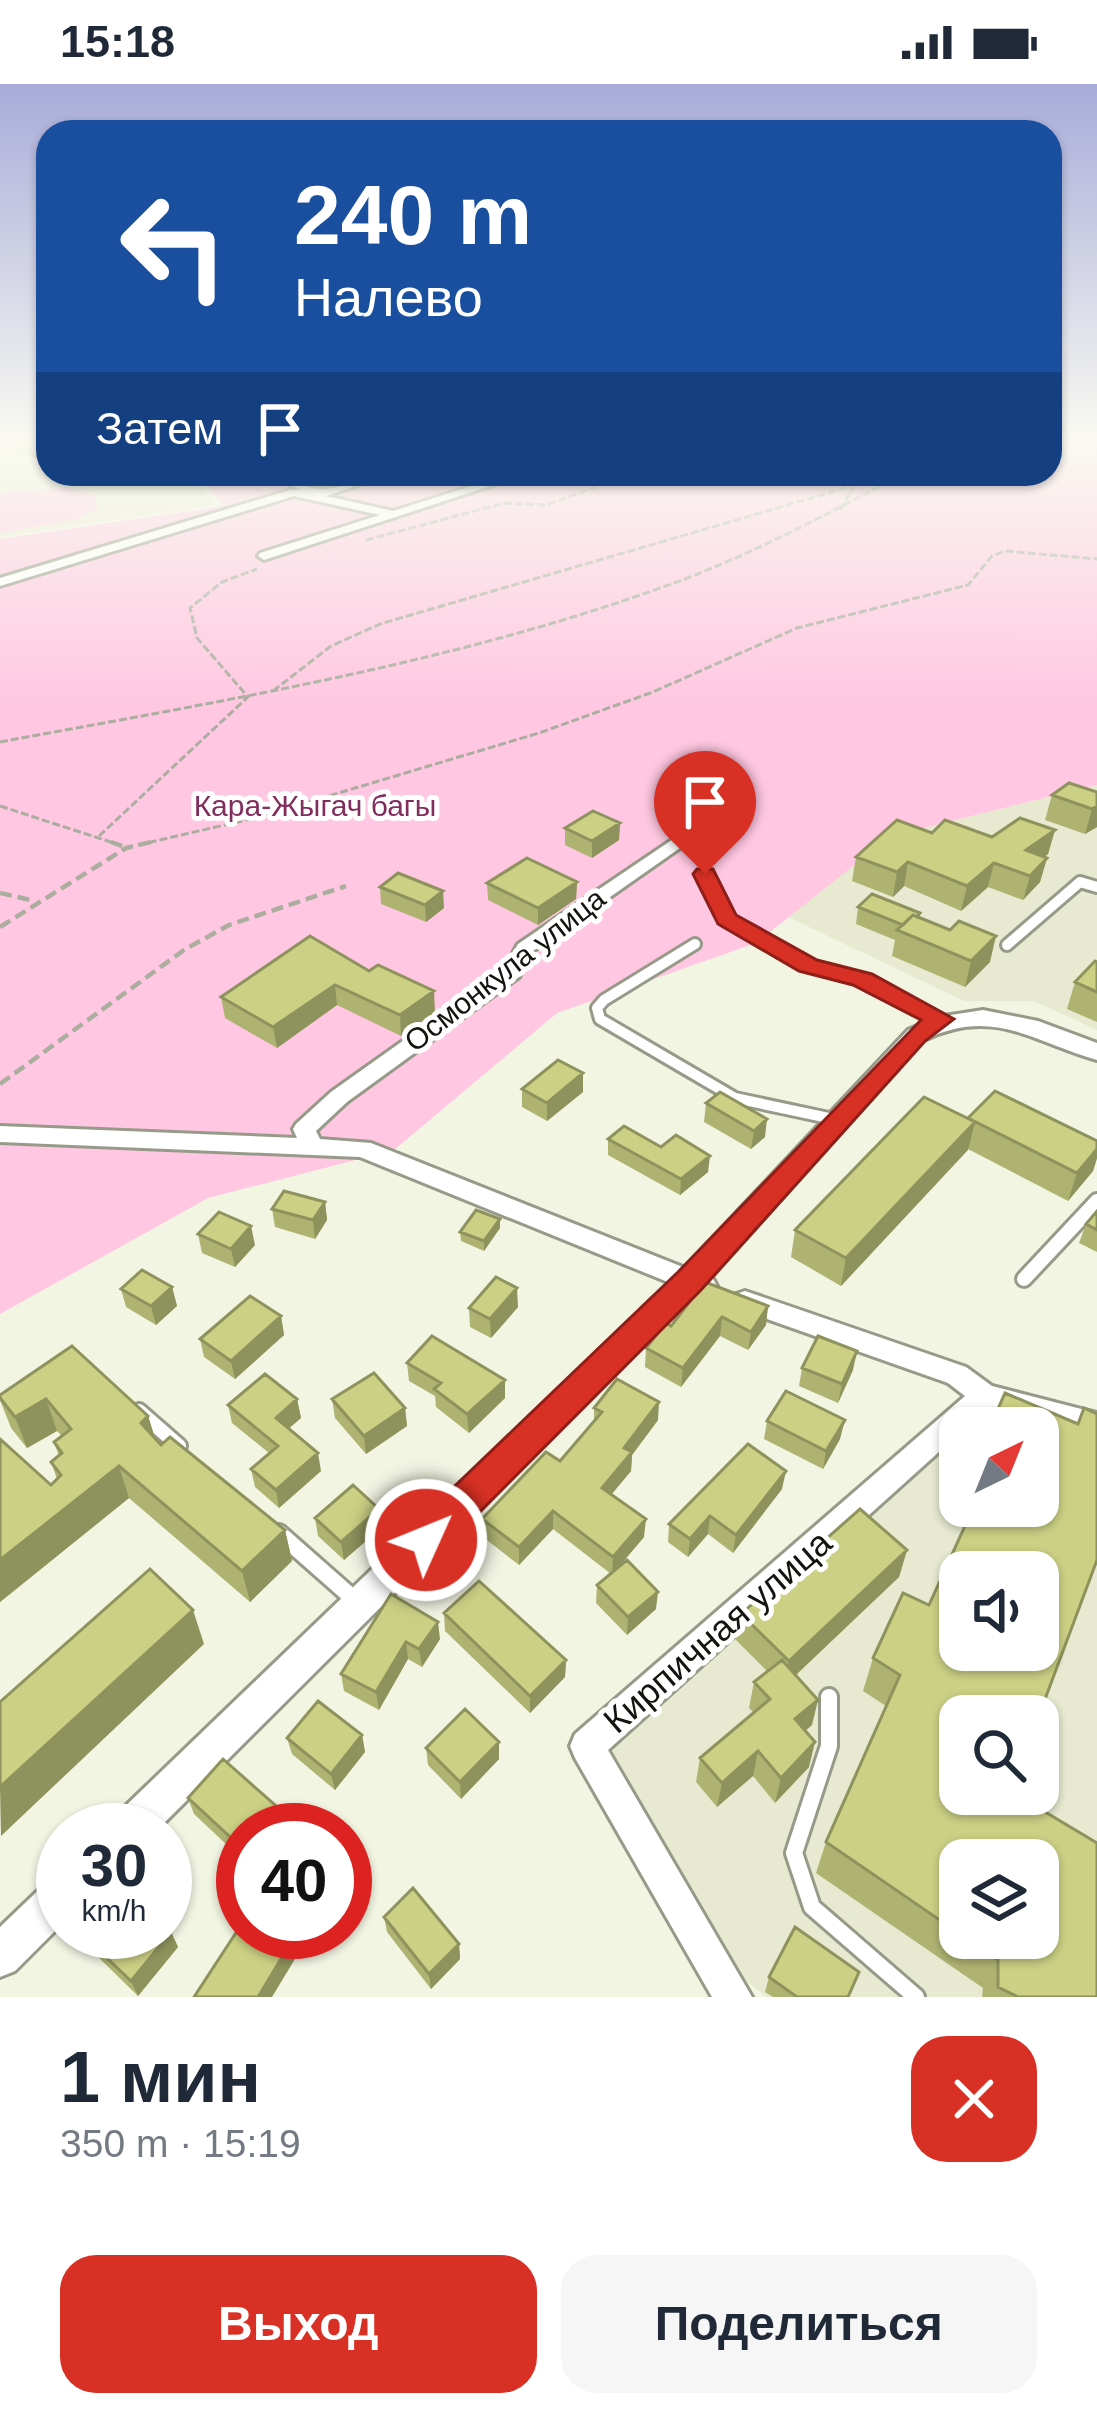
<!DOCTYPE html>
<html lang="ru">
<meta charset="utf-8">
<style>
:root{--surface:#fff;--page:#f6f6f7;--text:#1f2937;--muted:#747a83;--accent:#d93025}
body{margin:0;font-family:Arial,sans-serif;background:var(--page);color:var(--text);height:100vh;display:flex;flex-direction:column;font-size:45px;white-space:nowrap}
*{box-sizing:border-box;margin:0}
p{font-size:39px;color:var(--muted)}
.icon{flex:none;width:66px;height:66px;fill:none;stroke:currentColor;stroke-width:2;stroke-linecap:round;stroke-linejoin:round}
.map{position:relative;height:1913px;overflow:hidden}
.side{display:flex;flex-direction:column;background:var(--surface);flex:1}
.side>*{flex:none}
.guide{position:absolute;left:36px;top:36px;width:1026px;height:366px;border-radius:36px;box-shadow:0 3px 9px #0004;background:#1a4fa0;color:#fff;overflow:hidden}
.needle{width:78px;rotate:43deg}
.controls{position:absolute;left:939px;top:1323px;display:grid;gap:24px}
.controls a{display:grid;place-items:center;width:120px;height:120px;border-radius:24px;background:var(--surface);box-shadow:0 3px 9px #0004;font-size:60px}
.speed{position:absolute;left:36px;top:1719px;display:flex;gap:24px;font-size:60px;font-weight:700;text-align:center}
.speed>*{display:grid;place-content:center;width:156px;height:156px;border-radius:50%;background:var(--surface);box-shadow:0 3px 9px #0004;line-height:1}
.speed small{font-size:30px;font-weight:400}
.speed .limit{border:18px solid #d22;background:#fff;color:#111}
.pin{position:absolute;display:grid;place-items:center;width:102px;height:102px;color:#fff;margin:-123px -51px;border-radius:50% 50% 50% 0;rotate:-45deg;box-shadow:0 0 12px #0007}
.pin .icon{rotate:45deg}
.me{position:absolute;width:132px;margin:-66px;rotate:46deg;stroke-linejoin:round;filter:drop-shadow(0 0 9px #0008)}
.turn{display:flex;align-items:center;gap:42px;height:252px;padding:0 60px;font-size:54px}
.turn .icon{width:156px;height:156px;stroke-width:2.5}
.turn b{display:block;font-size:84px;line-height:102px}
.then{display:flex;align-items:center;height:114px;padding:0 60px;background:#0003;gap:24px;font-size:45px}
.round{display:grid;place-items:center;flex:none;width:126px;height:126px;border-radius:36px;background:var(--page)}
.overview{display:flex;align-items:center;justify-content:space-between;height:204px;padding:0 60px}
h1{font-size:72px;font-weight:800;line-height:90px}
.primary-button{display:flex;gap:24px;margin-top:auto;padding:24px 60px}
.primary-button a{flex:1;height:138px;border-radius:36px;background:var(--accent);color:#fff;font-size:48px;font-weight:800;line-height:138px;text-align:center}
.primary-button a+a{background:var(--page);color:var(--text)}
.status{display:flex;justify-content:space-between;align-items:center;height:84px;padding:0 60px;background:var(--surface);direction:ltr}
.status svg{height:33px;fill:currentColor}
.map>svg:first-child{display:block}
</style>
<div class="status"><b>15:18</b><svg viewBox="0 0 49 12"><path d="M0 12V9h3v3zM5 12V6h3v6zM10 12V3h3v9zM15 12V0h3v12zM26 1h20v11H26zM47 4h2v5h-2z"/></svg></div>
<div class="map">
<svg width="1097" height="1913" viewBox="0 0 1097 1913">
<rect width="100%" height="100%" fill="#f3f5e3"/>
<path fill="#e7ead0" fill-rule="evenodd" d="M0 356H48V390H191L216 421 0 453Z
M1097 701V946L1034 917H964L788 833 891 752Z
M990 1320 1097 1361V1913H767L745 1896 605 1660 960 1347V1422H1038V1344H963ZM960 1488H1038V1566H960ZM960 1632H1038V1710H960ZM960 1776H1038V1854H960Z"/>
<path fill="#ffc7e1" d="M1050 356H1097V701L891 752 756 859 557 929 394 1066 208 1114 0 1230V455L223 422 197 390H1050Z
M69 403 93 411 99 423 77 435 0 449V409Z"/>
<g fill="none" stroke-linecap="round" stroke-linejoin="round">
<g stroke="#989a89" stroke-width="16">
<path id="service-far2" d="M705 790 726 835 808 882 862 896 940 935
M695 860 604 916 597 924 600 935 735 1014 838 1036
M1007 861 1080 798 1097 803"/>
</g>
<g stroke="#989a89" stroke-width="20">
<path id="service-far1" d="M1024 1195 1097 1117
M139 1327 179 1362"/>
</g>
<g stroke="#989a89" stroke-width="22">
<path id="service" d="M279 1449 355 1516
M829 1613V1662L794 1769 812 1823 916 1913"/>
</g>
<g stroke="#989a89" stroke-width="6">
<path id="minor" d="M267 390C287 390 305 406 323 405 347 404 367 390 391 390L326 412 393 427 510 390H527L264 476 258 472 260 469 380 431 294 412 0 502V494L290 406H301Z
M691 743 700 748 697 752 533 867 519 893 347 1018 316 1047 320 1055 371 1059 713 1195 717 1202 713 1209 704 1212 695 1209 360 1073 0 1058V1042L297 1054 293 1045 296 1040 331 1008 504 885 518 860Z
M745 1207 966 1283 992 1302 1097 1329V1353L989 1323 966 1344H960V1349L608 1666 752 1913H712L575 1674 570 1662 575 1650 965 1312 948 1299 736 1224 732 1217 736 1210Z"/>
</g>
<g stroke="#989a89" stroke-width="6">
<path id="tertiary" d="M983 926 1038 937 1097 959V976C1033 958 993 922 924 956L700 1205 157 1746H109L115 1732 680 1189 908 946 938 933Z
M63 1790V1839L15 1887 0 1893V1843L49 1796Z"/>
</g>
<path stroke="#abad9f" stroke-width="3" stroke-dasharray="8 3" stroke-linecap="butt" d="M852 390 864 394
M840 426 855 400
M366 456 505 419 546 421 632 390
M273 607 331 562 380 540 839 406 871 390
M0 658C232 615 468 577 690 493 764 464 833 427 903 390
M0 722 120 761
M99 752 248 613 197 554 190 524 222 498 257 485
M138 761 255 734 539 649 653 608 797 544 968 501 992 472 1005 467 1097 475"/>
<path stroke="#abad9f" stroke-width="4.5" stroke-dasharray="12 6" stroke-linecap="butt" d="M111 758 125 763
M0 809 35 817
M0 843 126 764 151 758
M0 1000 184 866 229 841 346 802"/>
<use href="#service-far2" stroke="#fff" stroke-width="10"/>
<use href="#service-far1" stroke="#fff" stroke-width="14"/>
<use href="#service" stroke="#fff" stroke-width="16"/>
<use href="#minor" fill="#fff" fill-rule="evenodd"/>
<use href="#tertiary" fill="#fff" fill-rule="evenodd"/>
</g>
<path fill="#afb372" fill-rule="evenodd" d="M14 356H48V380L16 365Z
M1097 708V743L1085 750 1045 736 1052 711Z
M620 739 619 756 592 774 565 761V744Z
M1055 746 1048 770 1044 773 1047 774 1040 798 1023 816 988 803 961 827 904 802 893 813 852 797 856 773 932 749 992 753Z
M577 798 576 815 538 841 488 816 487 799Z
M380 803 444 824 426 838 381 820Z
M858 823 919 834 950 846 990 878 965 903 892 872 895 856 856 840Z
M310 852 435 928 401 952 337 921 277 964 225 934 221 913Z
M1097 878V938L1067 925 1075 898Z
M583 989V1008L547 1037 522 1023V1005Z
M706 1019 765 1053 751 1065 704 1038Z
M968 1035 1097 1057V1074L1093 1087 1068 1117 968 1065 841 1202 791 1173 795 1146Z
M608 1055 661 1063 708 1088 680 1111 608 1071Z
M325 1118 327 1136 315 1155 275 1143 272 1125Z
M1097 1127V1168L1079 1159 1086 1140Z
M500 1135V1144L484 1167 461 1157 460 1148Z
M198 1150 255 1161 235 1183 202 1169Z
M172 1203 177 1222 156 1241 126 1223 121 1205Z
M768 1222 766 1241 748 1266 720 1252 681 1303 645 1283 646 1264 671 1242Z
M518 1223 491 1254 470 1243 469 1224Z
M281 1232 284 1251 235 1295 204 1273 200 1255Z
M72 1262 148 1332 155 1354 161 1361 285 1446 292 1477 250 1518 129 1414 0 1518V1355L51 1401 57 1395 51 1378 59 1372 54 1358 62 1352 57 1347 27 1364 11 1344 0 1316V1311Z
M407 1279 505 1314 469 1349 436 1323 435 1312 409 1297Z
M802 1284 853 1286 838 1319 799 1302Z
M297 1315 301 1334 289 1344 321 1387 279 1424 255 1403 251 1385 269 1369 232 1339 228 1321Z
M332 1315 405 1324 407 1342 366 1370 335 1334Z
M594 1324 658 1336 632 1371 631 1387 611 1410 644 1453 618 1483 656 1525 627 1551 596 1519 597 1501 611 1490 553 1445 519 1481 483 1453 482 1435 560 1377 594 1338Z
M767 1337 840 1355 823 1385 764 1355Z
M1078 1340 960 1632 1097 1913H982L983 1904 816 1789 826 1758 886 1622 863 1607 873 1574 929 1521ZM960 1776 1038 1854H960Z
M782 1405 733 1469 708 1450 688 1473 668 1458 669 1440Z
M315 1434 382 1443 344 1476 318 1452Z
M907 1466 899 1493 796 1591 812 1641 805 1647 809 1683 775 1719 753 1692 717 1723 696 1698 700 1674 754 1629 749 1624 754 1598 767 1587 736 1556 741 1530Z
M391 1510 440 1555 422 1583 408 1575 379 1626 344 1607 341 1590Z
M444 1529 566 1576 565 1593 530 1629 445 1547Z
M362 1651 365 1668 335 1706 292 1670 287 1654Z
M499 1658V1675L461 1715 428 1681 426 1664Z
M188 1714 279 1737 272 1746H243V1776L194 1730Z
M384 1833 459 1860 460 1875 431 1905 387 1848Z
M171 1848 178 1863 138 1912 93 1868 85 1853Z
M769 1893 849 1913H773L765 1908Z"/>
<path fill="#8e925c" d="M1097 722V743L1085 750 1092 725Z
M620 739 619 756 592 774V757Z
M1055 746 1048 770 1020 791 1026 766Z
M1047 774 1040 798 1023 816 1030 792Z
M908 778 904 802 893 813 897 788Z
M994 779 988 803 961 827 967 802Z
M577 798 576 815 538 841V824Z
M443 807 444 824 426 838 425 821Z
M996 852 990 878 965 903 971 877Z
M335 901 337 921 277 964 273 943Z
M434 907 435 928 401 952 400 931Z
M583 989V1008L547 1037V1019Z
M767 1035 765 1053 751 1065 754 1047Z
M975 1038 968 1066 841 1202 846 1174Z
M1097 1065V1074L1093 1087 1068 1117 1077 1089Z
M710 1072 708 1088 680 1111 681 1095Z
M325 1118 327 1136 315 1155 313 1136Z
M500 1135V1144L484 1167V1157Z
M251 1142 255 1161 235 1183 231 1165Z
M172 1203 177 1222 156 1241 151 1222Z
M517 1204 518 1223 491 1254 490 1235Z
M768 1222 766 1241 748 1266 751 1248Z
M281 1232 284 1251 235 1295 231 1277Z
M722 1233 720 1252 681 1303 683 1284Z
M857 1267 853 1286 838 1319 842 1300Z
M505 1296V1314L469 1349 467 1330Z
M46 1315 57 1347 27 1364 15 1333Z
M297 1315 301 1334 280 1352 276 1334Z
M659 1318 658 1336 632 1371 631 1387 602 1422V1404L624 1364Z
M405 1324 407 1342 366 1370 364 1352Z
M148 1332 158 1364 141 1339Z
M845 1336 840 1355 823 1385 826 1367Z
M318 1369 321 1387 279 1424 276 1406Z
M119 1382 129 1414 0 1518V1476Z
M786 1387 782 1405 733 1469 736 1451Z
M379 1425 382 1443 344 1476 341 1458Z
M553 1427V1445L519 1481V1463Z
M710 1432 708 1450 688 1473 690 1455Z
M646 1435 644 1453 612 1491 613 1473Z
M285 1446 292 1477 250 1518 242 1487Z
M907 1466 899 1493 783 1603 789 1577Z
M658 1508 656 1525 627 1551 628 1533Z
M193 1526 204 1560 1 1752 0 1703Z
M438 1538 440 1555 422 1583 419 1565Z
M406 1558 408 1575 379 1626 376 1608Z
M566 1576 565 1593 530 1629V1612Z
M818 1616 812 1641 789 1660 795 1635Z
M362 1651 365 1668 335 1706 331 1690Z
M499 1658V1675L461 1715 460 1698Z
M815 1658 809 1683 775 1719 781 1694Z
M758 1667 753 1692 717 1723 722 1699Z
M275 1721 279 1737 272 1746H253Z
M171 1848 178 1863 138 1912 131 1897Z
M296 1850 301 1865 272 1913H258Z
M459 1860 460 1875 431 1905 429 1890Z"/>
<path fill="#cbd084" stroke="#8e925c" stroke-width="3" fill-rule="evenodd" d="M32 356H48V363Z
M1069 699 1097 708V722L1092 725 1052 711Z
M593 727 620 739 592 757 565 744Z
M1020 734 1055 746 1026 766 1047 774 1030 792 994 779 967 802 908 778 897 788 856 773 897 736 932 749 945 736 992 753Z
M527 774 577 798 538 824 487 799Z
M398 789 443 807 425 821 380 803Z
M872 810 920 829 917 833 913 831 903 841 858 823Z
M913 831 950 846 959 837 996 852 971 877 897 846Z
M310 852 369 887 378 881 434 907 400 931 335 901 273 943 221 913Z
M1095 877 1097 878V908L1075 898Z
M558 976 583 989 547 1019 522 1005Z
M995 1007 1097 1057V1065L1077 1089 968 1034Z
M720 1008 767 1035 754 1047 706 1019Z
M924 1013 975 1038 846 1174 795 1146Z
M624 1042 661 1063 676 1051 710 1072 681 1095 608 1055Z
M284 1107 325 1118 313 1136 272 1125Z
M476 1126 500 1135 484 1157 460 1148Z
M1097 1127V1146L1086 1140Z
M219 1128 251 1142 231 1165 198 1150Z
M142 1186 172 1203 151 1222 121 1205Z
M496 1193 517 1204 490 1235 469 1224Z
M705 1198 768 1222 751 1248 722 1233 683 1284 646 1264 666 1239 671 1242Z
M250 1212 281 1232 231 1277 200 1255Z
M432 1252 505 1296 467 1330 434 1305 441 1299 407 1279Z
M818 1252 857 1267 842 1300 802 1284Z
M72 1262 148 1332 141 1339 161 1361 170 1353 285 1446 242 1487 119 1382 0 1476V1355L51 1401 61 1391 51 1378 62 1369 54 1358 71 1345 46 1315 15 1333 0 1314V1311Z
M374 1289 405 1324 364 1352 332 1315Z
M265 1290 297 1315 276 1334 318 1369 276 1406 251 1385 278 1362 228 1321Z
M617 1295 659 1318 624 1364 632 1368 602 1404 646 1435 613 1473 553 1427 519 1463 482 1435 546 1368 560 1377 602 1328 594 1324Z
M786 1307 845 1336 826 1367 767 1337Z
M1005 1309 1078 1340 1084 1324 1097 1330V1476L1038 1634V1632H960V1710H1015L1097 1759V1913H1018L998 1903V1876L967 1854H1038V1776H960V1850L826 1758 900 1591 873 1574 903 1509 929 1521 974 1422H1038V1344L990 1343ZM960 1488H1038V1566H960Z
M748 1360 786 1387 736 1451 710 1432 690 1455 669 1440Z
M353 1401 379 1425 341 1458 315 1434Z
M860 1425 907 1466 789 1577 741 1530Z
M627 1476 658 1508 628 1533 597 1501Z
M150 1485 193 1526 0 1703V1618Z
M479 1497 566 1576 530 1612 444 1529Z
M391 1510 438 1538 419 1565 406 1558 376 1608 341 1590Z
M782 1576 818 1616 795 1635 815 1658 781 1694 758 1667 722 1699 700 1674 770 1615 754 1598Z
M318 1617 362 1651 331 1690 287 1654Z
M465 1625 499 1658 460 1698 426 1664Z
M223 1675 275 1721 253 1746H243V1758L240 1762 188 1714Z
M413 1804 459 1860 429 1890 384 1833Z
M243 1838V1848H293L296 1850 258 1913H194Z
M165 1843 171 1848 131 1897 85 1853 89 1848H165Z
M795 1843 859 1888 848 1913H797L769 1893Z"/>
<linearGradient id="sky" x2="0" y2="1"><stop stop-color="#a8acd9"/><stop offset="0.57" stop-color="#fafaf2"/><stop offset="1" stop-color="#fafaf2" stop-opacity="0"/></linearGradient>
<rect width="1097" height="624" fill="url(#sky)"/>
<path fill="#d93025" stroke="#8d1f18" stroke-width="3" d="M697 785H713L736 831 817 876 872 890 954 935 925 957 701 1206 440 1468 426 1473 412 1468 407 1456 412 1443 678 1188 921 936 853 901 799 887 718 840 693 790Z"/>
<g text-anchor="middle" stroke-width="10" stroke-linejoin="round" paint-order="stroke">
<g font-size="30" fill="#822d5d" stroke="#fff">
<text x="315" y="732">Кара-Жыгач багы</text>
</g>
<g font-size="30" fill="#13140e" stroke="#fff">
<text transform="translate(505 886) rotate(-38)" y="10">Осмонкула улица</text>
</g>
<g font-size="36" fill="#13140e" stroke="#fff">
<text transform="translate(717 1547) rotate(-41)" y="13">Кирпичная улица</text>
</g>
</g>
</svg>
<div class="controls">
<a><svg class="needle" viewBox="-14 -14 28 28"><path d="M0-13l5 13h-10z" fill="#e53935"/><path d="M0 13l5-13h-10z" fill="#747a83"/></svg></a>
<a><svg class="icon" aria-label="sound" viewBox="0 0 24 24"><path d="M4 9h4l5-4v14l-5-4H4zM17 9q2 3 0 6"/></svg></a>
<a><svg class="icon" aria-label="search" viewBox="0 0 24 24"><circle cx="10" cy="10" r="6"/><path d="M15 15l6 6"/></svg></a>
<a><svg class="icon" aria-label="layers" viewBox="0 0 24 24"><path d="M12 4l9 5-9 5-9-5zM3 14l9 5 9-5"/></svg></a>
</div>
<div class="speed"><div>30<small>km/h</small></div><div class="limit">40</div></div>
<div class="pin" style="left:705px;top:790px;background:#d93025"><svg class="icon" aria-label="arrive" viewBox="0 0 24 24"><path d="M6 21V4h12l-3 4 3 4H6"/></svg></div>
<svg class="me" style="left:426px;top:1456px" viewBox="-20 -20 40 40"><circle r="17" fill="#d93025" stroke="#fff" stroke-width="3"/><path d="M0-11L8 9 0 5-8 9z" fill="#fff"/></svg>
<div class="guide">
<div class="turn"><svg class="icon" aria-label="left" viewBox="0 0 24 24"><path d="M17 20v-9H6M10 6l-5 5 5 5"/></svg><div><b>240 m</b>Налево</div></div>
<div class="then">Затем<svg class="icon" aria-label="arrive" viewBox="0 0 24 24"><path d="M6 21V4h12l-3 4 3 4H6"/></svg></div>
</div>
</div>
<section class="side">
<div class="overview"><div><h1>1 мин</h1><p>350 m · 15:19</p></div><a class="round" style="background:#d93025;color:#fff"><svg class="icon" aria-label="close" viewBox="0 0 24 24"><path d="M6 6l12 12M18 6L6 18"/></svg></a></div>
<div class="primary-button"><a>Выход</a><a>Поделиться</a></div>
</section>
